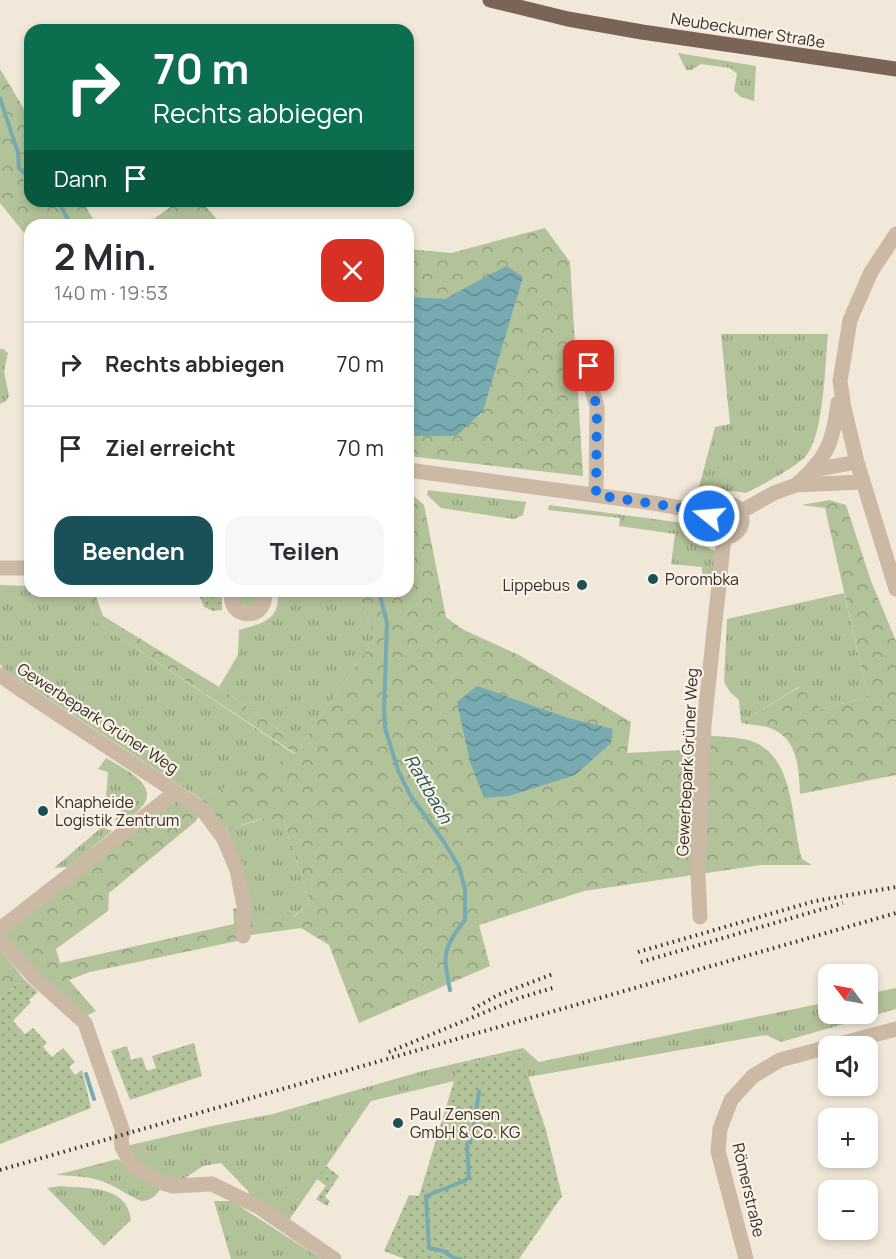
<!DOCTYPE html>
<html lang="de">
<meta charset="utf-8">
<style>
:root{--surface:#fff;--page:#f7f7f7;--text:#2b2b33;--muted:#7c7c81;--line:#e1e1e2;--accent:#1a5159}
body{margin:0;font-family:Manrope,sans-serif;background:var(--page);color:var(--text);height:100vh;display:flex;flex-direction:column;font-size:22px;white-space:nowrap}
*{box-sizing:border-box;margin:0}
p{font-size:20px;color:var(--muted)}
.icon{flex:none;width:33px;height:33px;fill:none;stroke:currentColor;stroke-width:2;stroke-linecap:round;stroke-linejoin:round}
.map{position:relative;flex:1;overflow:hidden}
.sheet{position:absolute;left:24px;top:219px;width:390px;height:378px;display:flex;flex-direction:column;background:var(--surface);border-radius:18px;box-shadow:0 3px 9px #0003}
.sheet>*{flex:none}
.hud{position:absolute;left:24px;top:24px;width:390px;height:183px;border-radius:18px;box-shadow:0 3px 9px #0003;background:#0b6e4f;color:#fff;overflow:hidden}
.needle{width:39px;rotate:302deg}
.fabs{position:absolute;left:818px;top:964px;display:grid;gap:12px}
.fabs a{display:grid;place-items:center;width:60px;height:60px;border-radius:12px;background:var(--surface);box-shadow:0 3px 9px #0003;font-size:30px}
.pin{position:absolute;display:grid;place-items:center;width:51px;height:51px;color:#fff;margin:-26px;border-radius:12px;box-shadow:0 3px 9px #0006}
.me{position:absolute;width:66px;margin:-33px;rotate:287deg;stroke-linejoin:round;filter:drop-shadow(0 0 4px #0008)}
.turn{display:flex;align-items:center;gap:21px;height:126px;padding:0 30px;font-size:27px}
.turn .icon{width:78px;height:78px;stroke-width:2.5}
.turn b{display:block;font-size:42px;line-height:51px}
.then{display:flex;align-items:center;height:57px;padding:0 30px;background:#0003;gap:12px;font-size:22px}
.round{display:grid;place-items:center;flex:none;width:63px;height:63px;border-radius:18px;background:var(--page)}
.summary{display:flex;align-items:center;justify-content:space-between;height:102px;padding:0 30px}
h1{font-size:36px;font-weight:700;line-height:45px}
.cta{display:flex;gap:12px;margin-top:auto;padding:12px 30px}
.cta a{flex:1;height:69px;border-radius:18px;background:var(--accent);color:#fff;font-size:24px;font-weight:700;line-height:69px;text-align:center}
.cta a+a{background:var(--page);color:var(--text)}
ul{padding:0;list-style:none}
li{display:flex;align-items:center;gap:18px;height:84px;padding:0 30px;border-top:2px solid var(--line)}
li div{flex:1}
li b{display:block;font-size:22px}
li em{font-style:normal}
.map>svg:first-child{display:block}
</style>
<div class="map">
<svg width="896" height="1259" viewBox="0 0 896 1259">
<defs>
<pattern id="grass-tufts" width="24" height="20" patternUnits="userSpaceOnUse" patternTransform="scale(1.5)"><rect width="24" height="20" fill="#b2c299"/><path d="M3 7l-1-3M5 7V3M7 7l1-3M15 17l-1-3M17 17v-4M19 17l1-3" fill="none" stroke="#929e7d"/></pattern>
<pattern id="forest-crowns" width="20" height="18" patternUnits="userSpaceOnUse" patternTransform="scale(1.5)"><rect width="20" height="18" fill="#b2c299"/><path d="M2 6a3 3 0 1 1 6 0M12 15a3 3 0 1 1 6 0" fill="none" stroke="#929e7d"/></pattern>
<pattern id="garden-dots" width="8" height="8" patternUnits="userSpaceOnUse" patternTransform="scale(1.5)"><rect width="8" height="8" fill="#b2c299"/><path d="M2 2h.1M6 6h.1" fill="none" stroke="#929e7d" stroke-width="1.8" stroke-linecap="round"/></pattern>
<pattern id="water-waves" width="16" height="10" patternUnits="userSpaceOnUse" patternTransform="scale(1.5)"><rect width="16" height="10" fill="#77abb1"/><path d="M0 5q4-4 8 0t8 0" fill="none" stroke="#628b90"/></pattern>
</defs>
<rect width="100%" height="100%" fill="#f2e8d9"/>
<path fill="url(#grass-tufts)" d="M678 53 756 66 754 101 741 97 734 91 737 74 730 68 701 64 691 70H686Z
M721 334H828C825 364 824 430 808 453 801 465 760 486 746 493 727 489 714 492 696 498L715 427 730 424Z
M0 349H3L8 353 4 371 9 396 6 401 0 404Z
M428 490 526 502 523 515 514 519 441 508 427 495Z
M549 505 676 522 692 527C703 541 700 546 719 552L714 582 702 580V567L671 564 675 534 619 526 620 518 548 510Z
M716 520a9 9 0 1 1 18 0a9 9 0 1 1-18 0Z
M0 585 30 586V591H84L95 621 296 755 201 799 5 670 0 664Z
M239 591H258L259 600 249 608 239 603Z
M277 591H357L375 638 301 745 219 687 238 655 239 630C261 624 282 620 277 591Z
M844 593 868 697 821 709 800 686 741 723 739 700 730 692 724 682 727 619Z
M106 758C120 767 158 783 144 804 139 811 129 818 122 824L115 819 122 812 111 798H106L108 772 98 769Z
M266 818 283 819 310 902 293 917H244L243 873 227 830Z
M102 827 112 831 68 867 54 868Z
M896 988V1009L781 1042 766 1035 528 1077 520 1052 461 1064 454 1081 371 1101 285 1226 252 1204 248 1191 221 1163 203 1166 173 1186 163 1183 122 1147 212 1126 273 1114 423 1071 523 1048 539 1062 828 1002V1014H867V994Z
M118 1159 161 1188C157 1195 150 1201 142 1201 136 1200 113 1185 104 1182 89 1176 72 1176 56 1175Z
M60 1186C86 1189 127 1184 131 1220L104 1246 47 1188Z
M214 1201H232L321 1259H231Z"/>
<path fill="url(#forest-crowns)" d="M0 69 30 119V201H82L97 225H30V240L0 203Z
M179 201H201L222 225H145Z
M545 228 570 262 583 476 408 456V249L451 253Z
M408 491 424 505 446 617 462 629 519 655 631 722 627 753 683 750 698 735C712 736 743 737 754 742 796 759 791 824 802 859L812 865H761L584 891 479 925 490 966 359 1023 329 945 301 928 243 936 244 917 285 910 294 917 310 902 283 819H261L227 830 201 799 296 754 95 621 84 591H94L103 616 219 687 301 745 375 638 357 591H408Z
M829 500 846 505 871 581 896 641V775L800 794C799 769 798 738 770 728 761 725 750 725 741 723L801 686 821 709 868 697 825 508 802 505Z
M177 791 202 809 196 821 109 893 108 911 56 949 60 963 234 924 233 909 244 906 237 941 90 972 69 980 96 1011 81 1019 3 935Z
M0 950 24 979 0 997Z"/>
<path fill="url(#garden-dots)" d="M197 591H222V610L213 611 204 607Z
M24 979 38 992 29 1000 31 1002 13 1021 25 1034 33 1028 47 1043 43 1047 52 1057 63 1048 75 1062 69 1067 75 1075 82 1070 91 1108 0 1144V997Z
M194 1043 202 1076 130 1100 111 1051 127 1046 131 1060 142 1057 147 1071 156 1068 152 1056Z
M520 1052 546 1130 562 1196 519 1259H405L384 1251 409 1195 419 1196 454 1081 461 1064Z
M326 1166 339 1176 325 1197 330 1201 327 1206 316 1199 326 1186 317 1179Z"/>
<path fill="url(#water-waves)" d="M506 266 523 277 483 411 456 436H408V297L445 299Z
M477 686 568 718 613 729 611 743 575 775 509 796 484 798 470 762 457 702Z"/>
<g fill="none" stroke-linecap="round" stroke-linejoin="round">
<path stroke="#77abb1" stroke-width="4" d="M0 98 18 153 19 168 30 178
M58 201 71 225
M379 591 387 623 384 708 385 728 398 770 410 795 444 842 459 867 465 889V920C442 949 443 955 450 990
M86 1074 94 1099
M460 1259 454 1258 443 1251 429 1248 426 1196 464 1181 469 1177 467 1144 472 1138 479 1092"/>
<path stroke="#cbb9a5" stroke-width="15" d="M896 234 871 272 850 320 840 381 844 408 857 462 896 589
M589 352V380L597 407 596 495
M408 470 653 503 687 509 709 516
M814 470 857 462
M796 485C827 458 833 443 838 403
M708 520a17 17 0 1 1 34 0a17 17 0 1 1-34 0Z
M740 512 774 493 796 485 862 482
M0 568H30
M232 591C226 622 270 621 264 591
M0 675 21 690 202 809 224 839 237 870 244 906 243 936
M700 917 698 874 704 725 724 537
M0 929 177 791
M0 940 35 978 85 1023 123 1132 121 1137 122 1147 132 1166 163 1183 173 1186 212 1184 259 1207 334 1259
M828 1047 896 1029
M746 1259 718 1151 720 1129 731 1100 753 1076 780 1060 828 1047"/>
<path stroke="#796457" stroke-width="15" d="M490 0 568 19 642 32 896 69"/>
<path stroke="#362c26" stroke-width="4" stroke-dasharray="1.5 4.5" stroke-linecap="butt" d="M638 952 815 901 896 887
M641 962 843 903
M473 1009 498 995 553 974
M389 1052 519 998 556 987
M0 1170 896 913"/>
</g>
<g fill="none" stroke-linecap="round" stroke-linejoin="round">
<path stroke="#1a73e8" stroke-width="10" stroke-dasharray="0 18" d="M589 366V380L597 407 596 495 687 509 709 516"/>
</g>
<g fill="#1a5159" stroke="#faf2e6" stroke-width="2">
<circle cx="653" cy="579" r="6"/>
<circle cx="582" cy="585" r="6"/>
<circle cx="43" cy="811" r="6"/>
<circle cx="398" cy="1123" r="6"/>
</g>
<g text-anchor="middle" stroke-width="4.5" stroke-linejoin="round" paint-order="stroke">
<g font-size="16" fill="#362c26" stroke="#faf2e6">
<text transform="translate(748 30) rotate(9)" y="6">Neubeckumer Straße</text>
<text transform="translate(98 718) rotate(33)" y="6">Gewerbepark Grüner Weg</text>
<text transform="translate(687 762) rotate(-87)" y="6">Gewerbepark Grüner Weg</text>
<text transform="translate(749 1190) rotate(77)" y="6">Römerstraße</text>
</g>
<g font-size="16" fill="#362c26" stroke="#faf2e6" text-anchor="start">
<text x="665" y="585">Porombka</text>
<text x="570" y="591" text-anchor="end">Lippebus</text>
<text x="55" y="808">Knapheide<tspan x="55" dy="18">Logistik Zentrum</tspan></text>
<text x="410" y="1120">Paul Zensen<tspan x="410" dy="18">GmbH &amp; Co. KG</tspan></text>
</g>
<g font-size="18" font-style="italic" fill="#1a5159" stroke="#faf2e6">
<text transform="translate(428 789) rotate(60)" y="6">Rattbach</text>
</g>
</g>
</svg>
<div class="fabs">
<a><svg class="needle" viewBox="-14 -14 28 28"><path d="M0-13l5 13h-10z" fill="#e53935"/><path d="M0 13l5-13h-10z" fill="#7c7c81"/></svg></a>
<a><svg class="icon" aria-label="sound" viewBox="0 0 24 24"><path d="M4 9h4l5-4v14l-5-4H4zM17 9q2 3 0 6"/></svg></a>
<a>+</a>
<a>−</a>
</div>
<div class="pin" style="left:589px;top:366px;background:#d93025"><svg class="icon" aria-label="arrive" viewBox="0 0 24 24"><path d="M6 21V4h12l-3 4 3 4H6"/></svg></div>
<svg class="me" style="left:709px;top:516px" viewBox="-20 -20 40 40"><circle r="17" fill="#1a73e8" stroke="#fff" stroke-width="3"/><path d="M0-11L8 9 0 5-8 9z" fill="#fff"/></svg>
<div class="hud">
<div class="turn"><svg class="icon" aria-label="right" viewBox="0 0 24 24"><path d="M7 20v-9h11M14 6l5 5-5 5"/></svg><div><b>70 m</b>Rechts abbiegen</div></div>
<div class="then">Dann<svg class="icon" aria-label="arrive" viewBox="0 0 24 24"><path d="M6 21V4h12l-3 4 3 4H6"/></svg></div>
</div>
<section class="sheet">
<div class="summary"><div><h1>2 Min.</h1><p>140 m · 19:53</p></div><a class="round" style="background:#d93025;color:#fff"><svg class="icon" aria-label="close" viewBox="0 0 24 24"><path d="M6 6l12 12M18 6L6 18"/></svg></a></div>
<ul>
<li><svg class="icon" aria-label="right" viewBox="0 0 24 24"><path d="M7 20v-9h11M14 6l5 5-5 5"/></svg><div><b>Rechts abbiegen</b></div><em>70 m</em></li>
<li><svg class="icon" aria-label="arrive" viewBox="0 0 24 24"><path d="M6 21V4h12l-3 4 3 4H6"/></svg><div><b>Ziel erreicht</b></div><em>70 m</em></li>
</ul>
<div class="cta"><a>Beenden</a><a>Teilen</a></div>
</section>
</div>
